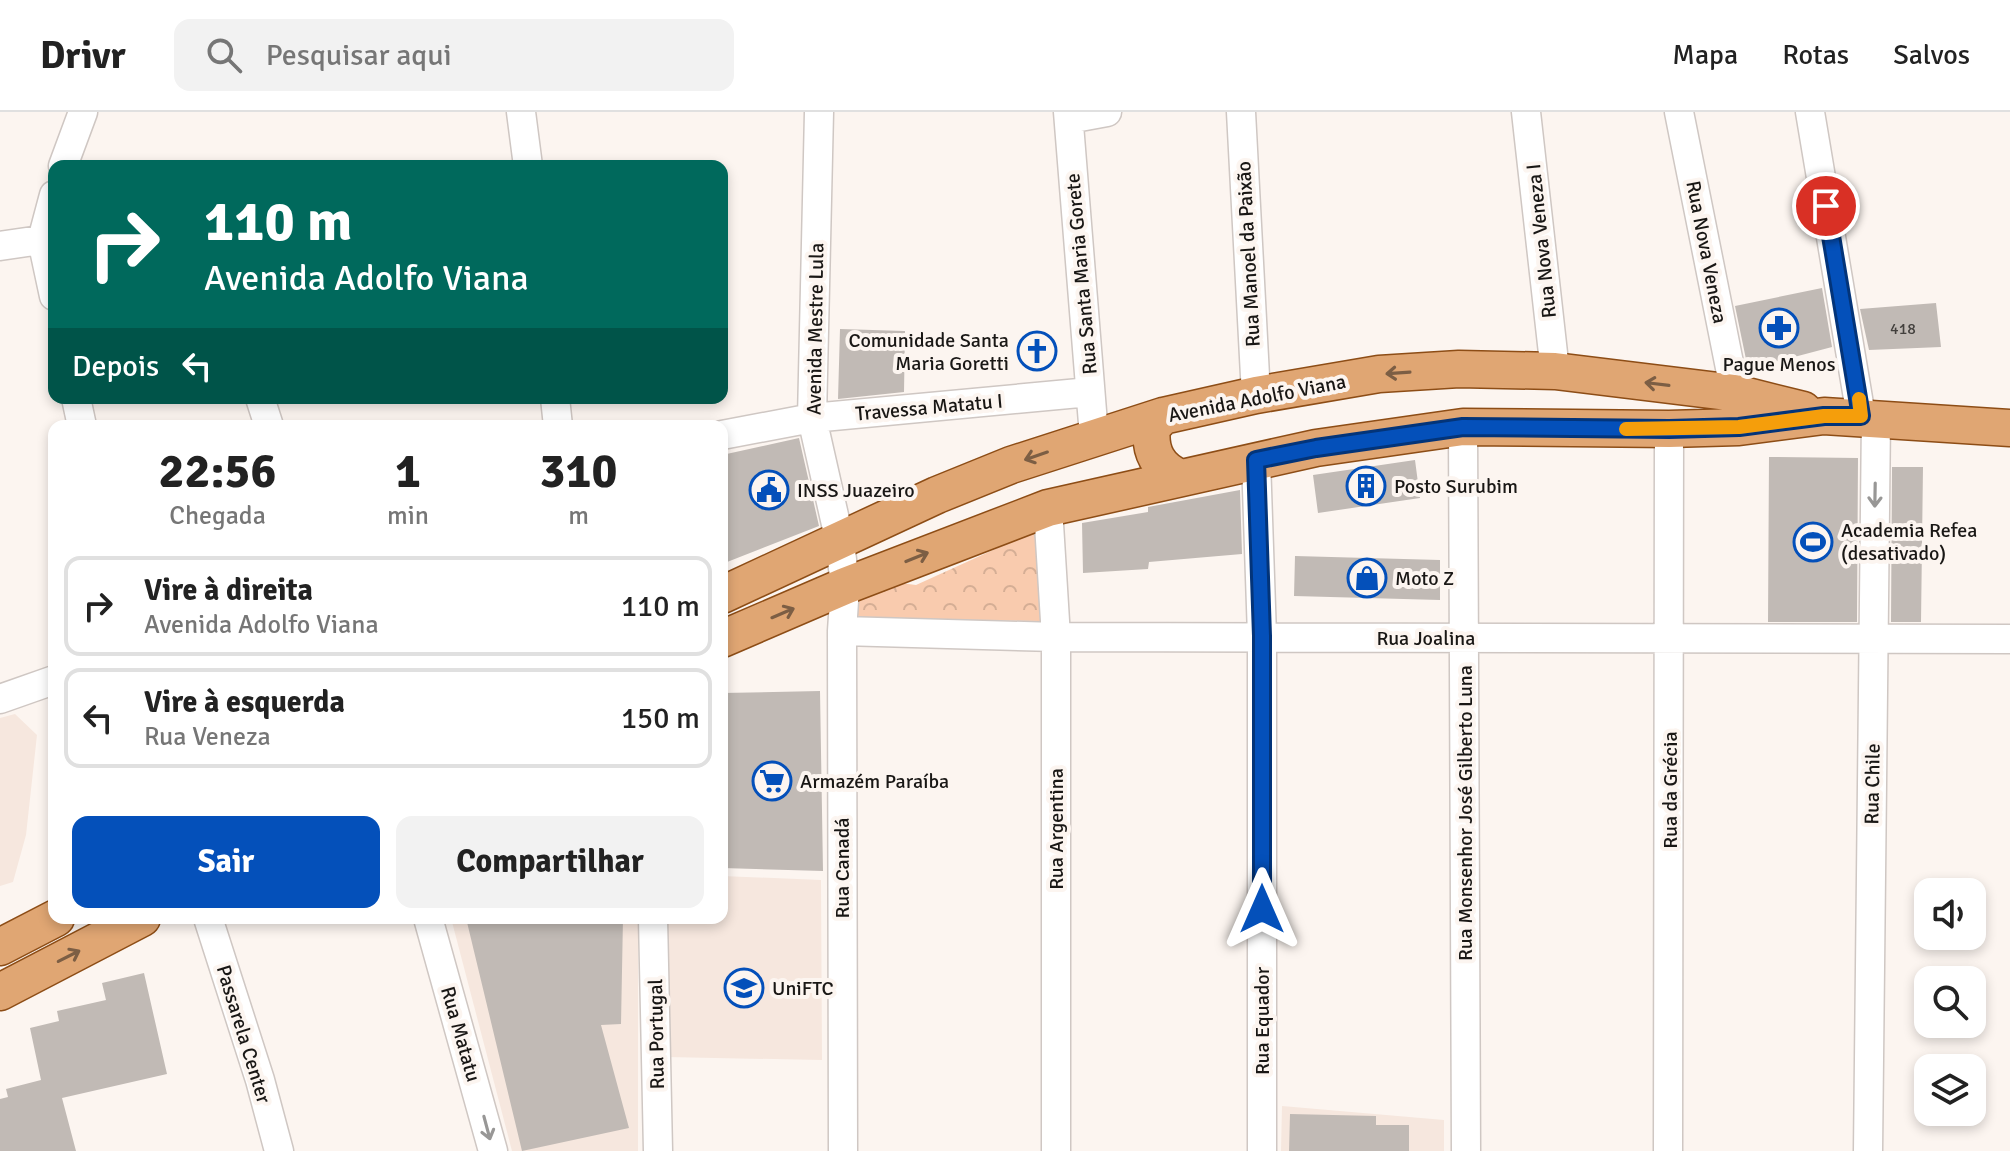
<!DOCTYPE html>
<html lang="pt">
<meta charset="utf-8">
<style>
:root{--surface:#fff;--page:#f2f2f2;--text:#222;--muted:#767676;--line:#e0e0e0;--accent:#0450ba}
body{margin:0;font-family:Signika,sans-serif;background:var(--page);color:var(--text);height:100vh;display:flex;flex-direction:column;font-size:30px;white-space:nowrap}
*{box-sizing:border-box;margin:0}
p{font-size:26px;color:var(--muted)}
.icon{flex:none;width:44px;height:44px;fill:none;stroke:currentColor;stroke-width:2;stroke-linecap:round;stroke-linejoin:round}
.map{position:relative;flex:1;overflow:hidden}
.details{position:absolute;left:48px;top:308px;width:680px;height:504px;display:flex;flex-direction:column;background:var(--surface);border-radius:16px;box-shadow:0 4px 12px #0003}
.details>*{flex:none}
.banner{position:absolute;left:48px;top:48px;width:680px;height:244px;border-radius:16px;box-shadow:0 4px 12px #0003;background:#00695c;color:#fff;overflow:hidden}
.tools{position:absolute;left:1914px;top:766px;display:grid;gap:16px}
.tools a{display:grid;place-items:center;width:72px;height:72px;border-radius:16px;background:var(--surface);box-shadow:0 4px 12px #0003;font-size:40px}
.pin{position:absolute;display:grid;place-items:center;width:68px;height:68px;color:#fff;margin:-34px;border:4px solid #fff;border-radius:50%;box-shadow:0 2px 8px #0007}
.me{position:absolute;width:88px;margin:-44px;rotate:0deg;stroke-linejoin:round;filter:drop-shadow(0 0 6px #0008)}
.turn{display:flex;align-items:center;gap:28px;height:168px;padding:0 24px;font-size:36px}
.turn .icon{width:104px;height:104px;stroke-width:2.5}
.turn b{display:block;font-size:56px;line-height:68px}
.then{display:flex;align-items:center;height:76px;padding:0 24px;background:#0003;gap:16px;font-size:30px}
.eta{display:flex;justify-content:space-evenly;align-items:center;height:136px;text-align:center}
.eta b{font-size:48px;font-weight:700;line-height:56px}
.primary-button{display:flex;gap:16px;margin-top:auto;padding:16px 24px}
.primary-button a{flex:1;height:92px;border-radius:16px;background:var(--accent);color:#fff;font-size:32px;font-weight:700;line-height:92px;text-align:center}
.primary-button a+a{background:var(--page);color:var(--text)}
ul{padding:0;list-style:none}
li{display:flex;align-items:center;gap:24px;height:100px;margin:0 16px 12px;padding:0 8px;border:4px solid var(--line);border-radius:16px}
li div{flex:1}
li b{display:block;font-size:30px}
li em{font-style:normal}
header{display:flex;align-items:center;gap:48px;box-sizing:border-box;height:112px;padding:0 40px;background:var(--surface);border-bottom:2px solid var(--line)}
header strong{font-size:38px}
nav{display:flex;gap:44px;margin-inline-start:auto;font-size:28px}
.search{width:560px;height:72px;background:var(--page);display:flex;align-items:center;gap:20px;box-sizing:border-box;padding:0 28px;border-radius:16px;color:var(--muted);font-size:30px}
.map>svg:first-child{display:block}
</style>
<header>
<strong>Drivr</strong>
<div class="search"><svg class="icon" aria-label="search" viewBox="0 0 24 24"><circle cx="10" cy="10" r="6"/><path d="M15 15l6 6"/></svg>Pesquisar aqui</div>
<nav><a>Mapa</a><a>Rotas</a><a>Salvos</a></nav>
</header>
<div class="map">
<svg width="2010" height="1039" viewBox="0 0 2010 1039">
<defs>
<pattern id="forest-crowns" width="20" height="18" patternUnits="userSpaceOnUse" patternTransform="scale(2)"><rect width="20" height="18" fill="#f9cbae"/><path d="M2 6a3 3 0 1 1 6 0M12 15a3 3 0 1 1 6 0" fill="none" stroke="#d5ae95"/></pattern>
</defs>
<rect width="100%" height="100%" fill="#fcf5f0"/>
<path fill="#f6e7de" d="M15 602 37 623 26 723 13 770 0 774V606Z
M722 764 821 768 822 948 666 945V806H722Z
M451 806H638V1039H512Z
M1282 994 1444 1008V1039H1281Z"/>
<path fill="url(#forest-crowns)" d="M1044 413 1047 505 1041 509 862 508 855 500 854 488 892 470 916 473 1013 429 1027 416Z"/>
<path fill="#c1bab5" d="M1822 176 1832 235 1748 257 1735 194Z
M1936 191 1941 235 1869 238 1860 197Z
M840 217 905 219 904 280 838 287Z
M799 326 819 414 722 452V343Z
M1769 345 1858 346 1857 510H1768Z
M1415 348 1420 386 1318 401 1313 363Z
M1892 355H1923L1921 510H1891Z
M1240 378 1242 442 1149 450 1148 457 1083 461 1082 411 1148 400V395Z
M1295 444 1440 448V488L1294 484Z
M820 579 823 759 722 756V581Z
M466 806H623L621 912 601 913 629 1016 522 1039Z
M144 861 167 962 62 986 76 1039H0V987L8 985 6 977 41 968 30 916 59 909 57 899 106 888 102 871Z
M1290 1002 1376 1004V1013H1409V1039H1289Z"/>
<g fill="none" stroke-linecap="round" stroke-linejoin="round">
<g stroke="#cfc7c3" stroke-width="31">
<path id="minor" d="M521 0 528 54
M819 0 812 306 840 430 845 474 842 519 843 1039
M1068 0 1094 324
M1241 0 1256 283
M1526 0 1555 259
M1679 0 1735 281
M1810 0 1861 304
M1069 7 1107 0
M63 54 83 0
M54 83 42 128 54 184
M0 134 54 126
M76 286 82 314
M260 286 269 314
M555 286 558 314
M1463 315 1466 1039
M722 323 812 306 1090 280
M1256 348 1262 524V1039
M1048 396 1056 525V1039
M842 519 1056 525 2010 527
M0 587 54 568
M208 806 260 968 279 1039
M428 806 493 1039
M653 806 658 1039
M1668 1039 1669 317
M1868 1039 1876 305"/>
</g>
<g stroke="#8d4d16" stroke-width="39">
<path id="major" d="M1163 304 1152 315C1149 339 1158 357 1181 366
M722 483 937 383 1011 353 1163 304 1256 283 1379 262 1459 257 1555 259 1735 281 1803 298
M722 527 845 474 1048 396 1316 336 1463 315 1669 317 1739 315 1824 304 2010 316
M0 835 56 806
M0 880 142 806"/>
</g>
<use href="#minor" stroke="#fff" stroke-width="28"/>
<use href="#major" stroke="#e0a673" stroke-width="36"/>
</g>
<defs><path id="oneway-shaft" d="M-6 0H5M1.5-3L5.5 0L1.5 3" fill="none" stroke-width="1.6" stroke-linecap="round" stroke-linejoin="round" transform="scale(2)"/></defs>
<g stroke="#7c5e44">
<use href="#oneway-shaft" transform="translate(1398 261) rotate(176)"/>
<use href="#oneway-shaft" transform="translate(1657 272) rotate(-173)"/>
<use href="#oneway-shaft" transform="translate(1036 344) rotate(161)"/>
<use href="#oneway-shaft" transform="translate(917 445) rotate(-22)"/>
<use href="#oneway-shaft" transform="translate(783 501) rotate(-23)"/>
<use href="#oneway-shaft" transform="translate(69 844) rotate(-27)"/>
</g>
<g stroke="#989796">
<use href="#oneway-shaft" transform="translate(1875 383) rotate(91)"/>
<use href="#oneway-shaft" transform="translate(487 1016) rotate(75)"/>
</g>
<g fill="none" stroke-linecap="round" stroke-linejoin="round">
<g stroke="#033479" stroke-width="20">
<path id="route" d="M1262 797V524L1256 348 1316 336 1463 315 1669 317 1739 315 1824 304H1861L1826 94"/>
</g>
<use href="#route" stroke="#0450ba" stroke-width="14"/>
<path stroke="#f59e0b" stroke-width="14" d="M1626 317 1739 315 1824 304H1861L1859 287"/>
</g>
<defs>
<g id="pharmacy-ring" transform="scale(2)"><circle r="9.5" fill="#fcf5f0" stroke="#0450ba" stroke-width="1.5"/><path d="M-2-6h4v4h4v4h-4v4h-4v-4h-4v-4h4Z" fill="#0450ba"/></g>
<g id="church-ring" transform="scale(2)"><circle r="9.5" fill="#fcf5f0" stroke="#0450ba" stroke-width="1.5"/><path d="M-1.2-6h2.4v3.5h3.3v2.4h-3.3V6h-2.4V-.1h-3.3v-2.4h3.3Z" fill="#0450ba"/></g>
<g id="building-ring" transform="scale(2)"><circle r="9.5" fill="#fcf5f0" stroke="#0450ba" stroke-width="1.5"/><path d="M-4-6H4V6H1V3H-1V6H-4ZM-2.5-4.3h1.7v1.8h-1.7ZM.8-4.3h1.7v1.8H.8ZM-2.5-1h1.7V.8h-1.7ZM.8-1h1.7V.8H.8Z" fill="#0450ba"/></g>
<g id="civic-ring" transform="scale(2)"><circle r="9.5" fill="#fcf5f0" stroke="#0450ba" stroke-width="1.5"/><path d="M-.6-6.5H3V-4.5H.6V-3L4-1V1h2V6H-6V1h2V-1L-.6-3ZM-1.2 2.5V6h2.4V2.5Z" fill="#0450ba"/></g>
<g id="stadium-ring" transform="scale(2)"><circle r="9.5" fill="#fcf5f0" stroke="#0450ba" stroke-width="1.5"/><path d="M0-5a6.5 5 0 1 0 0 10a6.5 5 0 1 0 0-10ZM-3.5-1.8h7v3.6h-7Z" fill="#0450ba"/></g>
<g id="shop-ring" transform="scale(2)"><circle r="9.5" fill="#fcf5f0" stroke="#0450ba" stroke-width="1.5"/><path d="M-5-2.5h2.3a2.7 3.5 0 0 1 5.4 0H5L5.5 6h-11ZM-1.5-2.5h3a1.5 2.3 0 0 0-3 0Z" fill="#0450ba"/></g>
<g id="supermarket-ring" transform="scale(2)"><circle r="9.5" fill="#fcf5f0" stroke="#0450ba" stroke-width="1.5"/><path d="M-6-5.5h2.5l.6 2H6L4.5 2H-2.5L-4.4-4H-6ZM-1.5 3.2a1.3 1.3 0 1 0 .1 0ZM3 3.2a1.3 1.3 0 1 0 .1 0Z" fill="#0450ba"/></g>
<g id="university-ring" transform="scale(2)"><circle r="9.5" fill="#fcf5f0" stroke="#0450ba" stroke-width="1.5"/><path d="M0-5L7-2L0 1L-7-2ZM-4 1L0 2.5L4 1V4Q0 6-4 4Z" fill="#0450ba"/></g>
</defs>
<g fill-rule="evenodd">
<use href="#pharmacy-ring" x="1779" y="216"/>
<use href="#church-ring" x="1037" y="239"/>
<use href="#building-ring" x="1366" y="374"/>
<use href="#civic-ring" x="769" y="378"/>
<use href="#stadium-ring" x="1813" y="430"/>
<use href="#shop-ring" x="1367" y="466"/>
<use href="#supermarket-ring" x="772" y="669"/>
<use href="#university-ring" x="744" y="876"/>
</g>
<g text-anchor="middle" stroke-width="8" stroke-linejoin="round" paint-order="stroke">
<g font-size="16" fill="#43403d">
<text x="1903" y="222">418</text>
</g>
<g font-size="20" fill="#191715" stroke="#fcf5f0">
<text transform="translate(1541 129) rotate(-96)" y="7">Rua Nova Veneza I</text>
<text transform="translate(1707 140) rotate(79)" y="7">Rua Nova Veneza</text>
<text transform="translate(1248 142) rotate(-93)" y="7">Rua Manoel da Paixão</text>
<text transform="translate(1081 162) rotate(-95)" y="7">Rua Santa Maria Gorete</text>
<text transform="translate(815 217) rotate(-89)" y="7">Avenida Mestre Lula</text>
<text transform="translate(1257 286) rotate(-11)" y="7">Avenida Adolfo Viana</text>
<text transform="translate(929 295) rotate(-5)" y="7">Travessa Matatu I</text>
<text x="1426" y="533">Rua Joalina</text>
<text transform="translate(1872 672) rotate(-89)" y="7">Rua Chile</text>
<text transform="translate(1670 678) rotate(-90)" y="7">Rua da Grécia</text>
<text transform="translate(1465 701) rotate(-90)" y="7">Rua Monsenhor José Gilberto Luna</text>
<text transform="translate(1056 717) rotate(-90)" y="7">Rua Argentina</text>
<text transform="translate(842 756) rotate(-90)" y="7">Rua Canadá</text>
<text transform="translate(1262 909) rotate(-90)" y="7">Rua Equador</text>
<text transform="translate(244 922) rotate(73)" y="7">Passarela Center</text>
<text transform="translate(461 922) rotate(74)" y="7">Rua Matatu</text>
<text transform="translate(656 922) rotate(-91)" y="7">Rua Portugal</text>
</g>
<g font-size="20" fill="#191715" stroke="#fcf5f0" text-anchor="start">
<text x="1009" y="235" text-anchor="end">Comunidade Santa<tspan x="1009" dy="23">Maria Goretti</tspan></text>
<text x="1779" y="259" text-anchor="middle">Pague Menos</text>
<text x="1394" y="381">Posto Surubim</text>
<text x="797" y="385">INSS Juazeiro</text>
<text x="1841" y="425">Academia Refea<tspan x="1841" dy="23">(desativado)</tspan></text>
<text x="1395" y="473">Moto Z</text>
<text x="800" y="676">Armazém Paraíba</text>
<text x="772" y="883">UniFTC</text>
</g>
</g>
</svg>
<div class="tools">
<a><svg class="icon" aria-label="sound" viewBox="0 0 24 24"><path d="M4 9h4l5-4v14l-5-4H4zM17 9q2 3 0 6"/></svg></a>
<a><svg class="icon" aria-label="search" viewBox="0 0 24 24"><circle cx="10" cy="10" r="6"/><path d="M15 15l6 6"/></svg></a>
<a><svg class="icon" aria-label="layers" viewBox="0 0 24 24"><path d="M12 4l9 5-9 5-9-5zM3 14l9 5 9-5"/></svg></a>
</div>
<div class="pin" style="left:1826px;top:94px;background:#d93025"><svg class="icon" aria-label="arrive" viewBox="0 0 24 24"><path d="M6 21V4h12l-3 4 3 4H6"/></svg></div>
<svg class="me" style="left:1262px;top:797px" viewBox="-20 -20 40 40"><path d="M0-17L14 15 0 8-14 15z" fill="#0450ba" stroke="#fff" stroke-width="4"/></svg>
<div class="banner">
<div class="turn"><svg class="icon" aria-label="right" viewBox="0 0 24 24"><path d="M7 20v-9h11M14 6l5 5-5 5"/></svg><div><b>110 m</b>Avenida Adolfo Viana</div></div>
<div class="then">Depois<svg class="icon" aria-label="left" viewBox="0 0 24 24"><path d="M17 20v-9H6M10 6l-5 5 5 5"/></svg></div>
</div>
<section class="details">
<div class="eta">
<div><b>22:56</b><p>Chegada</p></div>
<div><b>1</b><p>min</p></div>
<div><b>310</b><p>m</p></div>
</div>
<ul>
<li><svg class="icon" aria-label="right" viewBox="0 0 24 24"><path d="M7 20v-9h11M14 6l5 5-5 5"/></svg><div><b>Vire à direita</b><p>Avenida Adolfo Viana</p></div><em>110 m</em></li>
<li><svg class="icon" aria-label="left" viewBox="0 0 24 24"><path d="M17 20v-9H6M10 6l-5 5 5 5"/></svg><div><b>Vire à esquerda</b><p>Rua Veneza</p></div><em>150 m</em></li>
</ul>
<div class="primary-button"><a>Sair</a><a>Compartilhar</a></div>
</section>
</div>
